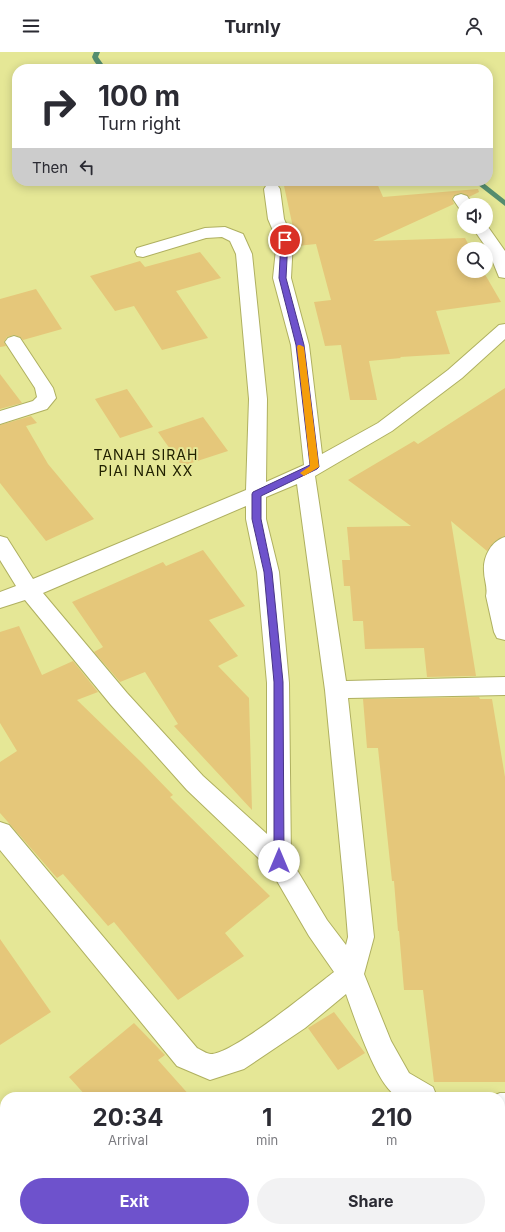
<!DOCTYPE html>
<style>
:root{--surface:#fff;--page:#f2f2f3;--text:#2b2b33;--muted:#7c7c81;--accent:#6e52cc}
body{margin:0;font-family:Inter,sans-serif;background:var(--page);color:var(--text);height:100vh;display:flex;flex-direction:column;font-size:15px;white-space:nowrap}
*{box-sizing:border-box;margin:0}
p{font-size:13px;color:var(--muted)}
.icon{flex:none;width:22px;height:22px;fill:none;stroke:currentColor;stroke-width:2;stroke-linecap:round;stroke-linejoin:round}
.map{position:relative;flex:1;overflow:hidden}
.panel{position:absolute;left:0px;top:1040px;width:505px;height:140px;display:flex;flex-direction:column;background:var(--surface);border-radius:16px 16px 0 0;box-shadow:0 2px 10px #0003}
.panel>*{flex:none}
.guide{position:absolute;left:12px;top:12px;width:481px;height:122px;border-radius:16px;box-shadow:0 2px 10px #0003;background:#fff;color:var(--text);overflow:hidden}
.buttons{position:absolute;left:457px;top:146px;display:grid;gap:8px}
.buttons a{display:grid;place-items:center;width:36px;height:36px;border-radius:50%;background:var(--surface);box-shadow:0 2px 10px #0003;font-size:20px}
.pin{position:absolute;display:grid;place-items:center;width:34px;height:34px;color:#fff;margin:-17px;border:2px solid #fff;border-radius:50%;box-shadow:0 1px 4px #0007}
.me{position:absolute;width:44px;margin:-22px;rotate:0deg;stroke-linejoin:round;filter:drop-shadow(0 0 3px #0008)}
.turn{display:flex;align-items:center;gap:14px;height:84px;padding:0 20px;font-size:18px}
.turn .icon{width:52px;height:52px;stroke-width:2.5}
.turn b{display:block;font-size:28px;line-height:34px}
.then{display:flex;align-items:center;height:38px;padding:0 20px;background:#0003;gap:8px;font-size:15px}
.eta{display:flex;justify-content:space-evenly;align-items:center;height:68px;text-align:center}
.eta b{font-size:24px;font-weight:700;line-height:28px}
.button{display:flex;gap:8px;margin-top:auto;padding:8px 20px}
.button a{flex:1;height:46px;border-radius:24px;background:var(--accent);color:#fff;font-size:16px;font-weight:700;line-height:46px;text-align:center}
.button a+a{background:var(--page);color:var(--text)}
header{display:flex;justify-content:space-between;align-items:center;height:52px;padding:0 20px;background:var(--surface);font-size:18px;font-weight:700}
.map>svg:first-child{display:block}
</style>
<header><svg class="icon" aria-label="menu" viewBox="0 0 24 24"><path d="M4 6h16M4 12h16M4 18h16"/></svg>Turnly<svg class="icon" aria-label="person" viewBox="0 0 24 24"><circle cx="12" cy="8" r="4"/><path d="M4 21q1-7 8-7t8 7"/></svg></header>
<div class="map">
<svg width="505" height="1180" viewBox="0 0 505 1180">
<rect width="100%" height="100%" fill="#e5e796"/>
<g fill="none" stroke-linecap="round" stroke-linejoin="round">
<path fill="#548d6f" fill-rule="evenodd" d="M94 0H100L98 5 103 12 113 17C102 17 97 16 92 5Z
M473 129H481L505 148V154Z"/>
</g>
<path fill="#e5c77a" d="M283 129H376L383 145 478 137 479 140 469 145 461 141 455 143 452 146 454 152 373 189 465 186 471 197H464V219H483L501 250 436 259 450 302 400 305 401 306 369 309 377 348H350L341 293 325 294 314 250 331 248 316 192 297 194Z
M200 200 221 226 176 239 208 286 162 298 134 254 115 259 90 224 140 209 145 215Z
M36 237 62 277 23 288 20 285 14 283 7 285 4 290 6 294 0 295V247Z
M0 322 22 351 0 357Z
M505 336V484L495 489 487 499 451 469 476 624 427 625 424 596 365 597 363 569H353L350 534H344L342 508H350L347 475 411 474 348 428 414 389 418 392Z
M127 337 153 375 120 386 95 347Z
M31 364 37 371 26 374 48 412 94 467 46 489 0 431V373Z
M203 365 228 399 182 414 158 380Z
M203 498 245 554 209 568 238 604 218 614 249 646 252 758 174 674 178 672 145 620 120 630 94 600 103 595 72 550 163 510 166 514Z
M19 574 42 623 73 609 98 640 77 648 141 710 173 743 170 745 270 844 225 881 244 904 178 948 114 870 108 874 63 822 57 826 0 761V710L17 699 0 671V580Z
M479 645 480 647H492L505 725V1030H434L423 938H404L399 879H398L394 829H392L378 696H367L363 647Z
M0 887 51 960 0 993Z
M334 960 365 1001 338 1018 308 976Z
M134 971 165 1003 158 1008 191 1045H87L69 1025Z"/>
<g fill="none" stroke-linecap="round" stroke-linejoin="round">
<g stroke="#afb060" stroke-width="2">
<path id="street" d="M272 132 278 134 280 137 284 167 293 188 291 226 309 293 322 402 378 371 448 318 499 273 505 272V287L462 326 392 379 315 424 346 629 505 625V643L348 646 374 885 364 922 391 989 409 1021 433 1035 437 1045C427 1045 405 1048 397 1044 377 1035 354 964 346 942L305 976 244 1017 210 1028 177 1014 0 798V770L9 773 197 996C201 998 207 1002 211 1002 233 1002 313 936 334 920L309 884 270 817 187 738 111 653 25 548 0 556V540L16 534 0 508V484L7 486 33 527 246 438 249 347 236 202 230 189 222 185 206 186 143 205 137 204 135 200 137 196 205 176 225 175 243 182 252 202 267 347 266 430 304 413 291 293 273 226 277 188 268 167 264 137 266 134ZM297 432 325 638 344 836 348 885 346 893 327 868 291 808 289 631 279 520 266 467V445ZM246 454V467L257 520 267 631V782L203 724 127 641 43 541Z
M461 142 467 144 473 153H464V158L459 156 453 147 455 144Z
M486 172 505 199V226L499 225 488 198 472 175H486Z
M14 284 20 286 53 336 56 346 47 357 0 372V359L33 349 37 345 35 336 5 290 8 286Z
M505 485V588L497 586 494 580 486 544C488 535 484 528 484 519 483 505 491 489 505 485Z
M500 1041H505V1069H500V1045H491Z"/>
</g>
<use href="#street" fill="#fff" fill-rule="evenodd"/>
</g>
<path fill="#6e52cc" stroke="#483585" d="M285 186 288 188 286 226 304 293 319 415 317 417 261 444V467L272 520 283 630 284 809 283 812 279 814 276 812 274 809V630L264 520 252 467V442L253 440 310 413 296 293 279 226 281 188Z"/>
<path fill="#f59e0b" d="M298 293H300L304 295 319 415 304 424 300 421 310 414 297 295Z"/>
<g text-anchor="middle" stroke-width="4" stroke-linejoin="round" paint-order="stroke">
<g font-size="14" letter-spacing="1" fill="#212100" stroke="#e5e796">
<text x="146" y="408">TANAH SIRAH<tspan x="146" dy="16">PIAI NAN XX</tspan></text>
</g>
</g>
</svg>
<div class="buttons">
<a><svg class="icon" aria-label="sound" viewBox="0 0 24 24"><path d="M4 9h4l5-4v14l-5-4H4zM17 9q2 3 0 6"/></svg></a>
<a><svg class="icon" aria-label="search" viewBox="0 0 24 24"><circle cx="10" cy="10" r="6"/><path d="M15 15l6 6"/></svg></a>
</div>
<div class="pin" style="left:285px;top:188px;background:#d93025"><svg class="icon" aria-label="arrive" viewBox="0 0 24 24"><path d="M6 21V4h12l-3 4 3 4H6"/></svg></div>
<svg class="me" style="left:279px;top:809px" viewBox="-20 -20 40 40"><circle r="19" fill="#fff"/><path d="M0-13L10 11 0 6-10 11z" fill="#6e52cc"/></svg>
<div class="guide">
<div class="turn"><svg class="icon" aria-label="right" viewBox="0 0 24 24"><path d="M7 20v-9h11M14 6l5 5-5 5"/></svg><div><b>100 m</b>Turn right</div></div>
<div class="then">Then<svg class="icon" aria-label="left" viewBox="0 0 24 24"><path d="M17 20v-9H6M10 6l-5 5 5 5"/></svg></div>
</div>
<section class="panel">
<div class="eta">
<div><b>20:34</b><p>Arrival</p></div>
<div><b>1</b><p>min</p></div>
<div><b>210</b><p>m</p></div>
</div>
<div class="button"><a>Exit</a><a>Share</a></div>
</section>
</div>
